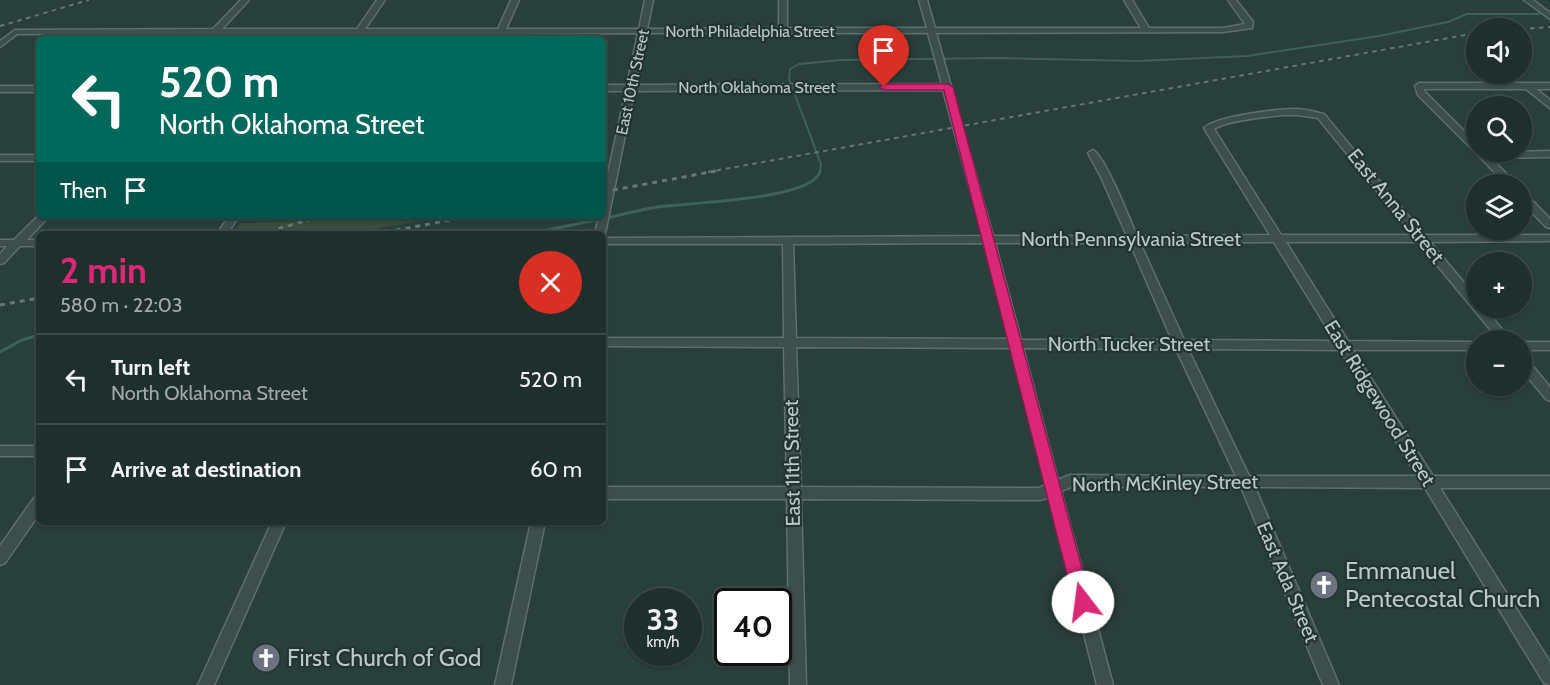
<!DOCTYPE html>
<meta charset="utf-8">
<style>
:root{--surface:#1f2f2c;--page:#2c3b38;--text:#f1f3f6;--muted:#a1a9a9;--line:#3c4a48;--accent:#db2777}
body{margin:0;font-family:Cabin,sans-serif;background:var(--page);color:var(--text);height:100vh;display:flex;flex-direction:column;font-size:22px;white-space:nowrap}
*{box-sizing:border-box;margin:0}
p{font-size:20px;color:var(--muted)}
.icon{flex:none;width:33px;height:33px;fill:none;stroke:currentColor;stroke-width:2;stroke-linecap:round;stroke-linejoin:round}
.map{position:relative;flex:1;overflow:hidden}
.details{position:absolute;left:36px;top:231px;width:570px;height:294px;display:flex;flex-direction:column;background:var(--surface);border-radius:9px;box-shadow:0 2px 4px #0004,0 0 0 2px var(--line)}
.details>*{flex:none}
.banner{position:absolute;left:36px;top:36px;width:570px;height:183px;border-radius:9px;box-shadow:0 2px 4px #0004,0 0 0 2px var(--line);background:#00695c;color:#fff;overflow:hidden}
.controls{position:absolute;left:1466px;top:18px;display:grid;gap:12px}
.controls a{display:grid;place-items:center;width:66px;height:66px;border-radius:50%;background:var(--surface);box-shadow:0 2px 4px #0004,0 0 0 2px var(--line);font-size:30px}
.speed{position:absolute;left:624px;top:588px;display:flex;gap:12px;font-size:30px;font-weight:700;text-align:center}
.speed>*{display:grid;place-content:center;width:78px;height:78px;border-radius:50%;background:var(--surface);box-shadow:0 2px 4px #0004,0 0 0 2px var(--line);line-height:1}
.speed small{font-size:15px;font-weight:400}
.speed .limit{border:3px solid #111;border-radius:9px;background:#fff;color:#111}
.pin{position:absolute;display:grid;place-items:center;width:51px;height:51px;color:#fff;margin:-62px -26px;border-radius:50% 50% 50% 0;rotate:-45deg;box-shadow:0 0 6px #0007}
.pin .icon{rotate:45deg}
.me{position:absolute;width:66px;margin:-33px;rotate:345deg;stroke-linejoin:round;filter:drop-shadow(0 0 4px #0008)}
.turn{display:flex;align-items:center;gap:21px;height:126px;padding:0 24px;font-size:27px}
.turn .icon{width:78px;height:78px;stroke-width:2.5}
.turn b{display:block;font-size:42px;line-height:51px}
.then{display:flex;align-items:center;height:57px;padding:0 24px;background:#0003;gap:12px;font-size:22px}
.round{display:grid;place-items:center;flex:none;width:63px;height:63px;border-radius:32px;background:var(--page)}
.headline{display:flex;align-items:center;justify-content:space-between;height:102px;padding:0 24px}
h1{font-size:36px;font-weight:700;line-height:45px;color:var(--accent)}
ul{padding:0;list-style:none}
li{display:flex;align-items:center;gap:18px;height:90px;padding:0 24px;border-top:2px solid var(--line)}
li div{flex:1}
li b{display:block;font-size:22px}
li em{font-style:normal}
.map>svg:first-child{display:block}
</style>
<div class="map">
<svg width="1550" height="685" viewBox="0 0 1550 685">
<rect width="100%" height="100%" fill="#293f3b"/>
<path fill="#394e3d" d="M322 216H447L347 234H232L241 223 306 221Z"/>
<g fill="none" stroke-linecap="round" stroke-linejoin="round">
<path stroke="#3d615c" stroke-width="2" d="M820 172 821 164 789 79 790 69 799 64 841 60 997 58 1138 61 1247 56 1379 36 1448 22 1467 14H1539"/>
<path stroke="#3d615c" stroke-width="3" d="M607 218C624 214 640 210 657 207 685 203 815 200 820 171
M529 234 600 219
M0 352 22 340 39 335"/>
<g stroke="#5e6f6c" stroke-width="3">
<path id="minor" d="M241 0H249L222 29H357L377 0H385L365 29H498L511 0H519L506 29H639L645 0H653L647 29 779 28V0H787V28H927L919 0H927L935 28H1141L1124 0H1132L1149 28H1223L1245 24 1228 0H1236L1253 22 1252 28 1223 32 936 33 993 236H1127L1101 177 1088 153 1093 150C1105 156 1130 220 1137 236L1270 235 1204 128C1216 116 1278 109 1296 109 1306 109 1315 112 1324 114L1424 235H1550V241L1430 242 1476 297V308H1484L1511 340H1499L1418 242H1286L1348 341 1476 342V350H1353L1433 476H1550V488H1440L1550 662V685L1544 683 1425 488 1255 487 1339 685H1323L1241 487H1071L1061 491 1113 685H1097L1049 497 1040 500 801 499 806 685H790L787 499H603V487H787L784 347 603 346V338H784L783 244H603V238L983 236 943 90 634 91 605 234 603 237V234H595L599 216H603V196L626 91H603V85H627L638 33 504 34 501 39H495L496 34H362L356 38 352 36 354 34H217L213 36 209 34H17L0 47V41L15 30 213 29ZM646 33H928L942 84 635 85ZM1283 115H1297L1318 118 1413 235H1281L1214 129C1227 120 1266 117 1283 115ZM1274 242 1335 341 1184 340 1140 243ZM984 243 1009 339 796 338 793 244ZM995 243H1130L1172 340H1021ZM796 347 1011 348 1046 485 1039 488 801 487ZM1023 348 1176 349 1236 476 1070 475 1058 480ZM1188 349 1340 350 1417 476H1249Z
M1524 0H1533L1550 13V19Z
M1419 83H1550V89H1536L1550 100V108L1526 89H1424L1425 92 1476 143V151L1473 150 1418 95 1415 86Z
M0 86H39V92H0Z
M1550 151V157L1491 158 1516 184H1506L1476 153Z
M0 155H39V161H0Z
M1521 192 1525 193 1550 219V228L1546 227 1521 201Z
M39 215 49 216 27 240H39V246H20L4 263 0 264V254L7 246H0V240H14Z
M229 216H239L227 234H217Z
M1521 342H1550V350H1521Z
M1521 355 1525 357 1550 387V401L1546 399 1521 369Z
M0 446H39V456H0Z
M39 496V514L5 563 0 565V546L34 498Z
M272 522H286L214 685H198Z
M531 522H545L511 685H495Z"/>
</g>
<use href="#minor" fill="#3d4f4c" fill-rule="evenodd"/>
<path stroke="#647875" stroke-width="2" stroke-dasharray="4.5 4.5" stroke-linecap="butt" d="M0 26 89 0
M1521 29 1550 27
M708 172 1476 33"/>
<path stroke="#647875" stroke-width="3" stroke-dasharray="5 5" stroke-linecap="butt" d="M603 192 716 171
M259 234 323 216
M376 234 471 216
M0 305 39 298"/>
</g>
<path fill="#db2777" stroke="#8e194d" stroke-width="1.5" d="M948 84 953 87 1091 602 1089 608 1083 610 1076 608 1074 602 944 90H884L879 87 884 84Z"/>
<defs>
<g id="church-disc" transform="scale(1.5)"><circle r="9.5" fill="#6b7280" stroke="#223431"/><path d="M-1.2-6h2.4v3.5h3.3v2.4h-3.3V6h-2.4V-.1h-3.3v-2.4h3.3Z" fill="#fff"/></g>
</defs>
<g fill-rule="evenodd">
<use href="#church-disc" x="1324" y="585"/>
<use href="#church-disc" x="266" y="658"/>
</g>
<g text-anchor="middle" stroke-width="4.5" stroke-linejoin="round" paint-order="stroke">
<g font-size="16" fill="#bac9c7" stroke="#223431">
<text x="750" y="37">North Philadelphia Street</text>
<text transform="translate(632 82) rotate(-78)" y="6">East 10th Street</text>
<text x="757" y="93">North Oklahoma Street</text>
</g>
<g font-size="20" fill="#bac9c7" stroke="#223431">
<text transform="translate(1396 206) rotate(51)" y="7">East Anna Street</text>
<text x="1131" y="246">North Pennsylvania Street</text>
<text x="1129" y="351">North Tucker Street</text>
<text transform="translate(1380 403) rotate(58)" y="7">East Ridgewood Street</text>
<text transform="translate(792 463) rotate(-91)" y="7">East 11th Street</text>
<text transform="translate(1165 483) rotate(-1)" y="7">North McKinley Street</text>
<text transform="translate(1288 582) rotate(67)" y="7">East Ada Street</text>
</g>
<g font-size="24" fill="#bac9c7" stroke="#223431" text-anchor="start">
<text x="1345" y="579">Emmanuel<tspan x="1345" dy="28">Pentecostal Church</tspan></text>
<text x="287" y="666">First Church of God</text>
</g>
</g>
</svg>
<div class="controls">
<a><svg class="icon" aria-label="sound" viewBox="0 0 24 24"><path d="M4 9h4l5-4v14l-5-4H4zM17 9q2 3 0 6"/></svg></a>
<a><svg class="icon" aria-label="search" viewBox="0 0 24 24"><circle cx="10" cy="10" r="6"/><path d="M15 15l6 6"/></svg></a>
<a><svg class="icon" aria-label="layers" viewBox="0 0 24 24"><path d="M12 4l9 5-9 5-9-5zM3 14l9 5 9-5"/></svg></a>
<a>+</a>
<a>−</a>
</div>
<div class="speed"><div>33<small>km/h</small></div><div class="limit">40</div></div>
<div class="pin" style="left:884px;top:87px;background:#d93025"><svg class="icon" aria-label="arrive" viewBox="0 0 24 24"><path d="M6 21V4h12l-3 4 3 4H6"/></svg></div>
<svg class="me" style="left:1083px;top:602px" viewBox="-20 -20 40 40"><circle r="19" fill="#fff"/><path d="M0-13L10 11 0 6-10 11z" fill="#db2777"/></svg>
<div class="banner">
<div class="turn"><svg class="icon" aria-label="left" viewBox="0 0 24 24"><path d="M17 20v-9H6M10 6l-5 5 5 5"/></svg><div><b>520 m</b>North Oklahoma Street</div></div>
<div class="then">Then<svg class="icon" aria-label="arrive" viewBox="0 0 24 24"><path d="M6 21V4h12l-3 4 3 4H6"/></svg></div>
</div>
<section class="details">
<div class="headline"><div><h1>2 min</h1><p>580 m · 22:03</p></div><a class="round" style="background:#d93025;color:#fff"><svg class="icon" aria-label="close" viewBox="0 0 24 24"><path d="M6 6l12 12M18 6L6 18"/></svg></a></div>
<ul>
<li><svg class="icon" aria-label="left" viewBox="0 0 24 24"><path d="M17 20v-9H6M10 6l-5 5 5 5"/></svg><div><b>Turn left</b><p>North Oklahoma Street</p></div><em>520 m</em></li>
<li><svg class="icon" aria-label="arrive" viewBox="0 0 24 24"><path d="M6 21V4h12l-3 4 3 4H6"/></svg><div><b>Arrive at destination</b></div><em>60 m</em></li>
</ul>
</section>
</div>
